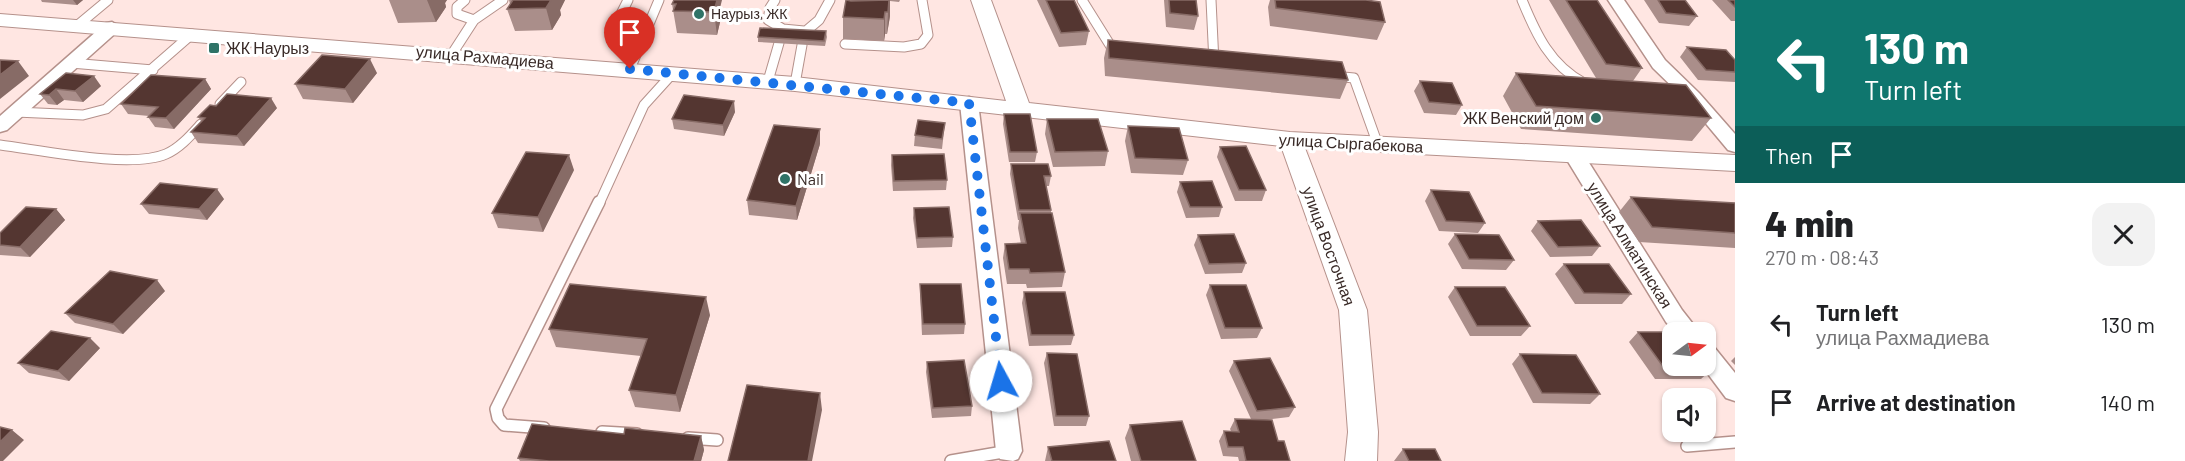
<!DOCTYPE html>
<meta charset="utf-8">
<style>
:root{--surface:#fff;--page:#f2f2f2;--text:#202124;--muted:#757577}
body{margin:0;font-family:Barlow,sans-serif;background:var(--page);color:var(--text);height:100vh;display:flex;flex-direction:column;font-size:22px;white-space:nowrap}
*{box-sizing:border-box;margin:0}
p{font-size:20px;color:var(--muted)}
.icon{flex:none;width:33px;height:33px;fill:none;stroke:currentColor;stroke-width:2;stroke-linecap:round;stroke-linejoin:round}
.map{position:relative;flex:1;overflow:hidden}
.details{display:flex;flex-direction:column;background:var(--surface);width:450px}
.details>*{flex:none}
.hud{background:#0f766e;color:#fff;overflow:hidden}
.needle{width:39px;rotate:75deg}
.tools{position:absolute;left:1662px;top:322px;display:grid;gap:12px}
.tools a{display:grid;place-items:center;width:54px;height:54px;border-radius:12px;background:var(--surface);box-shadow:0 2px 4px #0004;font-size:30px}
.pin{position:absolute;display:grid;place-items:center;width:51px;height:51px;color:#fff;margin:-62px -26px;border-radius:50% 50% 50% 0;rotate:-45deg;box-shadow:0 0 6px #0007}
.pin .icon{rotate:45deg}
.me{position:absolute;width:66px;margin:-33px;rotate:354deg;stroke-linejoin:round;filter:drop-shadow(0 0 4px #0008)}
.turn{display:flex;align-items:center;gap:21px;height:126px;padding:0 30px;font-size:27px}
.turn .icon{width:78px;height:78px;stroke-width:2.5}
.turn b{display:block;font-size:42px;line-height:51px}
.then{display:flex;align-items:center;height:57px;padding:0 30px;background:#0003;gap:12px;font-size:22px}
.round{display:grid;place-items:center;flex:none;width:63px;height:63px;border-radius:18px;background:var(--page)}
.overview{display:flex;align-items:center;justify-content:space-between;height:102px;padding:0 30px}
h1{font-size:36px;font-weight:800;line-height:45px}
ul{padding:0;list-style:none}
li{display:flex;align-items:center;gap:18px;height:78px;padding:0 30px}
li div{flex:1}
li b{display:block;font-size:22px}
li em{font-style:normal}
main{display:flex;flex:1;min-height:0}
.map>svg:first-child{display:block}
</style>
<main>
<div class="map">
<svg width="1735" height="461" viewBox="0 0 1735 461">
<rect width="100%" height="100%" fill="#ffe6e2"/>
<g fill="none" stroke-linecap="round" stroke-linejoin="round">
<g stroke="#b5918b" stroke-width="11">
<path id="service-far1" d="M465 0 457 7V14L474 20
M628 0 618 20 620 31 643 37
M775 0 770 8 768 20 783 29 804 31
M1082 0 1115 53
M1211 0 1214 63
M1522 0C1536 34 1550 65 1584 83
M78 25 108 0
M804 36 806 31 819 20 830 0
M845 44 904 47 921 44 928 35 922 0
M452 54 474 20 503 0
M71 63 153 70
M630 69 659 0
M1333 76 1354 78 1378 145
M768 81 779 43
M795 84 802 45
M220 104 241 82
M16 112 83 115 106 109 192 34
M0 145C40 150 131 169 166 154 180 148 191 135 201 124
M599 204 644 105 673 73"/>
</g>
<g stroke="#b5918b" stroke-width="14">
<path id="service" d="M544 428 504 425 498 418 496 409 599 202
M602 432 637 434
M688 438 717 440
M1687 446 1735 442
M951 461 1009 451"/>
</g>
<g stroke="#b5918b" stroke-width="3">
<path id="minor" d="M1608 0H1624L1665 60 1699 93 1735 134V152L1728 150 1687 101 1653 68Z
M112 22 120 27 118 31 7 130 0 132V116L106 23Z
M969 97 975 99 978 103 1022 451 1018 459 1013 461 1000 459 996 451 960 103 963 99Z
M1574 149 1581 150 1682 310 1700 333H1675L1666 322 1564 155 1567 150Z
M1706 344 1714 347 1735 373V401L1726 398 1702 366H1706Z"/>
</g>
<g stroke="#b5918b" stroke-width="2">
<path id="tertiary" d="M971 0H991L1029 103 1290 132 1735 155V171L1305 148 1367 310 1378 432 1377 461H1345L1348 432 1339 310 1281 146 795 91 0 26V14L795 77 1006 101Z"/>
</g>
<use href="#service-far1" stroke="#fff" stroke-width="9"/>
<use href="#service" stroke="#fff" stroke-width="11"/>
<use href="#minor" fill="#fff" fill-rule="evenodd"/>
<use href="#tertiary" fill="#fff" fill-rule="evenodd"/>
</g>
<path fill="#aa8e8a" d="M41 0H83L77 5 42 2Z
M389 0H447L445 3 446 7 436 22 398 23Z
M509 0H565L560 10 561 15 552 30 515 31 507 9 510 4Z
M851 0H900L899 2 890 1V16L887 34H885L884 41 843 39V17Z
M1037 0H1074L1089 31 1086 45 1059 47Z
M1164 0H1196L1198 16 1194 30 1166 27Z
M1270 0H1275L1385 22 1377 40 1270 26 1268 7Z
M1549 0H1597L1642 68 1633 81 1711 118 1692 141 1521 129 1503 96 1516 73 1596 78Z
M1644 0H1685L1697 16 1689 26 1659 23Z
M1712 0H1735V21H1731Z
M672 4 720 8 721 18 717 35 677 33Z
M826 31 827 37 825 46 758 42V37Z
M1108 40 1348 80 1340 99 1105 76 1104 58Z
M1687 47 1735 60V82L1698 80 1680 57Z
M66 73 101 86 83 102 64 100 57 105 48 104 40 94Z
M377 73 353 103 303 99 295 84Z
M205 79 211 89 174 129 155 127 148 117 149 116 128 114 121 104Z
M1420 81 1462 105 1456 115 1424 113 1414 91Z
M277 108 244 146 198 143 191 132 201 121 198 117Z
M735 112 724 136 674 129 672 119Z
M1004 114 1037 152 1035 162H1009L1003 124Z
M1047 119 1108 151 1105 166 1053 167 1045 134Z
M945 123 942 149 914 146 915 135Z
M1128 126 1188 160 1183 175 1131 173 1125 141Z
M820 144 797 220 749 215 747 200Z
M1220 147 1266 190 1262 201H1235L1217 157Z
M892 155 947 180 946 190 893 191 891 165Z
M1011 164 1051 176 1049 186H1046L1051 210V213L1065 272 1062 287 1027 288 1026 284H1007L1003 258 1005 244H1021L1018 228 1019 220H1018L1010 174Z
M574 170 543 232 498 228 492 213Z
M1180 182 1222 207 1219 217 1186 218 1177 192Z
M1431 190 1485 223 1478 233 1439 231 1425 201Z
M1631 197 1735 203V248L1639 242 1619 212Z
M224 199 207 220 149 214 141 204Z
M914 208 953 237 952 247 917 248 913 218Z
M56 209 65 220 30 257 0 255V233Z
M1538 221 1600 246 1592 256 1550 257 1531 231Z
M1455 234 1514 260 1506 270 1462 269 1448 244Z
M1198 235 1246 263 1242 273 1205 274 1194 245Z
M1564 264 1631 294 1622 304H1575L1555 274Z
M920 284 965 324 964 334 922 335 920 295Z
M1210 285 1262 328 1257 338 1221 339 1206 295Z
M1455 287 1530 326 1521 336H1470L1448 297Z
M165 291 123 334 75 323 65 313Z
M1024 292 1074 335 1071 345 1029 346 1022 303Z
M710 315 680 412 635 407 629 390 641 356 556 347 549 329Z
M1638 332 1712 369 1701 379H1655L1629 342Z
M100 348 69 381 29 373 18 363Z
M1047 353 1089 416 1086 426H1054L1044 363Z
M1520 354 1600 394 1590 404 1533 403 1512 364Z
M1735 357V365L1731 361Z
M1234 361 1295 407 1289 417 1264 420 1290 461H1239L1238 457 1223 456 1219 441 1224 431H1231L1230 429 1235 419H1251L1229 371Z
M927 362 972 406 971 416 932 418 926 372Z
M1130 425 1196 461H1131L1125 438Z
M624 434 701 436 704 450 701 461H520L518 458Z
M1048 447 1116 461H1045Z
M1403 449 1441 461H1394Z"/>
<path fill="#876b66" d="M73 0H83L77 5Z
M427 0H447L445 3 446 7 436 22Z
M551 0H565L560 10 561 15 552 30 546 8Z
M715 0H722L720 8 721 18 717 35 714 12Z
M889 0H890V16L887 34 888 12Z
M885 12V34L884 41V19Z
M370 59 377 73 353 103 345 89Z
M18 61 29 76 0 99V75Z
M94 76 101 86 83 102 75 91Z
M205 79 211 89 174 129 166 118Z
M56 89 64 100 57 105 49 95Z
M271 98 277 108 244 146 237 136Z
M734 101 735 112 724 136 723 125Z
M820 129V144L797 220 796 206Z
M569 155 574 170 543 232 538 217Z
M217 189 224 199 207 220 199 209Z
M56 209 65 220 30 257 20 247Z
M157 280 165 291 123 334 113 324Z
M706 297 710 315 680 412 676 395Z
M90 338 100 348 69 381 58 371Z
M820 393 822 410 812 461H808Z
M12 430 24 440 3 461H0V442Z
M701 436 704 450 701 461H694Z"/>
<path fill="#543631" stroke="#876b66" stroke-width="1.5" d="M513 0H551L546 8 507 9Z
M674 0H717L714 12 673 11 676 4H672Z
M846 0 851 1 889 0 888 12H885L884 19 843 17Z
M1046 0H1074L1089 31 1061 33Z
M1169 0H1196L1198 16 1170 13Z
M1275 0H1366L1380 2 1385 22 1276 8Z
M1566 0H1597L1642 68 1606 64Z
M1658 0H1685L1697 16 1666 13Z
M1728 0H1735V7Z
M760 28 826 31 824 41 758 37Z
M1108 40 1342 62 1348 80 1109 58Z
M1687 47 1726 50 1735 60V72L1706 70Z
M322 55 370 59 345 89 295 84Z
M0 60 18 61 0 75Z
M66 73 94 76 75 91 56 89 49 95 40 94Z
M1516 73 1686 85 1711 118 1536 106Z
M151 75 205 79 166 118 148 117 158 107 121 104Z
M1420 81 1452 83 1462 105 1429 102Z
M227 94 271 98 237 136 191 132 205 118 198 117 210 105 216 106Z
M684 95 734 101 723 125 672 119Z
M1004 114H1030L1037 152H1010Z
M1047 119H1098L1108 151 1055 152Z
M918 120 945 123 942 139 915 135Z
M774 125 820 129 796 206 747 200Z
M1128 126 1179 128 1188 160 1135 158Z
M1246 146 1266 190H1239L1220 147Z
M526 152 569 155 538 217 492 213Z
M944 154 947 180 894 181 892 155Z
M1011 164H1048L1051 176H1044L1051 210H1019Z
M1212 181 1222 207H1190L1180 182Z
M160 183 217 189 199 209 141 204Z
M1431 190 1469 192 1485 223 1446 221Z
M1631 197 1735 203V233L1652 227Z
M26 207 56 209 20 247 0 245V233Z
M949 207 953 237 917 238 914 208Z
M1020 213H1052L1065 272 1030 273 1029 269H1009L1005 244 1026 243Z
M1581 220 1600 246 1558 247 1538 221Z
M1234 234 1246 263 1209 264 1198 235Z
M1455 234 1499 235 1514 260 1469 259Z
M1564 264H1609L1631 294 1584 293Z
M110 271 157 280 113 324 65 313Z
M570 284 706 297 676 395 629 390 647 339 549 329Z
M920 284H961L965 324H923Z
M1210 285H1246L1262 328H1225Z
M1455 287H1505L1530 326H1477Z
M1024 292H1065L1074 335H1031Z
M51 331 90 338 58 371 18 363Z
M1638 332H1684L1685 333H1672V366H1706V360L1712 369H1665Z
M1047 353 1077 354 1089 416H1056Z
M1520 354 1576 355 1600 394 1542 393Z
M1270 358 1295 407 1257 411 1234 361Z
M964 360 972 406 933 408 927 362Z
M747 385 820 393 808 461H728Z
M1235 419 1272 420 1278 441H1284L1290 461H1246L1243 447H1228L1224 431 1239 432Z
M1182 421 1196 461H1141L1130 425Z
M532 424 624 434 625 428 701 436 694 461H549L518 458Z
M0 427 12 430 0 442Z
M1109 441 1116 461H1052L1048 447Z
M1403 449H1435L1441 461H1409Z"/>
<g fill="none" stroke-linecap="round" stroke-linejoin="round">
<path stroke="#1a73e8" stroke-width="10" stroke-dasharray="0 18" d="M630 69 969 103 1001 381"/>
</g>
<g fill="#2f7367" stroke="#fff" stroke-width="2">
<circle cx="699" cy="14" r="6"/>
<rect x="208" y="42" width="12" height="12" rx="3"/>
<circle cx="1596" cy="118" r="6"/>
<circle cx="785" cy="179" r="6"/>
</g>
<g text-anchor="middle" stroke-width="6" stroke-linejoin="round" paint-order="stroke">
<g font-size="14" fill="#392a27" stroke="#fff" text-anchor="start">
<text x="711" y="19">Наурыз, ЖК</text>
</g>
<g font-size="16" fill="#392a27" stroke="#fff" text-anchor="start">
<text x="226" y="54">ЖК Наурыз</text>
<text x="1584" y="124" text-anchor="end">ЖК Венский дом</text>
<text x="797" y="185">Nail</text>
</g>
<g font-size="16" fill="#392a27" stroke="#fff">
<text transform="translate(485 57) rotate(5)" y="6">улица Рахмадиева</text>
<text transform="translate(1351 143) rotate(3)" y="6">улица Сыргабекова</text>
<text transform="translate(1630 245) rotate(58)" y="6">улица Алматинская</text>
<text transform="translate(1329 246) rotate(70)" y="6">улица Восточная</text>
</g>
</g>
</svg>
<div class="tools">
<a><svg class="needle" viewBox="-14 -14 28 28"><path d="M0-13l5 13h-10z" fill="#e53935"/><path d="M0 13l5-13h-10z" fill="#757577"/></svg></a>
<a><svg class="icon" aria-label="sound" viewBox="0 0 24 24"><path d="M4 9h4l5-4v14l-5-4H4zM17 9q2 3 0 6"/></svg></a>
</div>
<div class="pin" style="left:630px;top:69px;background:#d93025"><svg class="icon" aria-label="arrive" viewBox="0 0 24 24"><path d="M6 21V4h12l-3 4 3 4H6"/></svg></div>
<svg class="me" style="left:1001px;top:381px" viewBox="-20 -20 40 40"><circle r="19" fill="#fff"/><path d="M0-13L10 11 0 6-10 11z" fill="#1a73e8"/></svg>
</div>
<section class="details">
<div class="hud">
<div class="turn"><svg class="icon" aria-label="left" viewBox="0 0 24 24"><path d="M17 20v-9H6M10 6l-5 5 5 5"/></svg><div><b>130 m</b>Turn left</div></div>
<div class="then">Then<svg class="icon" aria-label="arrive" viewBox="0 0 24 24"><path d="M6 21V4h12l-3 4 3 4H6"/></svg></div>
</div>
<div class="overview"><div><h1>4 min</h1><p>270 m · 08:43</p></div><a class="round"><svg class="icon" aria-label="close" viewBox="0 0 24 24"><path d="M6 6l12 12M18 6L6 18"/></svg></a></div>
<ul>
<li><svg class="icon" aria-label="left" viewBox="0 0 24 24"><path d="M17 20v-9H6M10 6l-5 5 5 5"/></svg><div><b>Turn left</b><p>улица Рахмадиева</p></div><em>130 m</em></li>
<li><svg class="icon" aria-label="arrive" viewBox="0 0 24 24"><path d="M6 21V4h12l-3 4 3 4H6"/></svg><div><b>Arrive at destination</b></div><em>140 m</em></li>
</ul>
</section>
</main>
